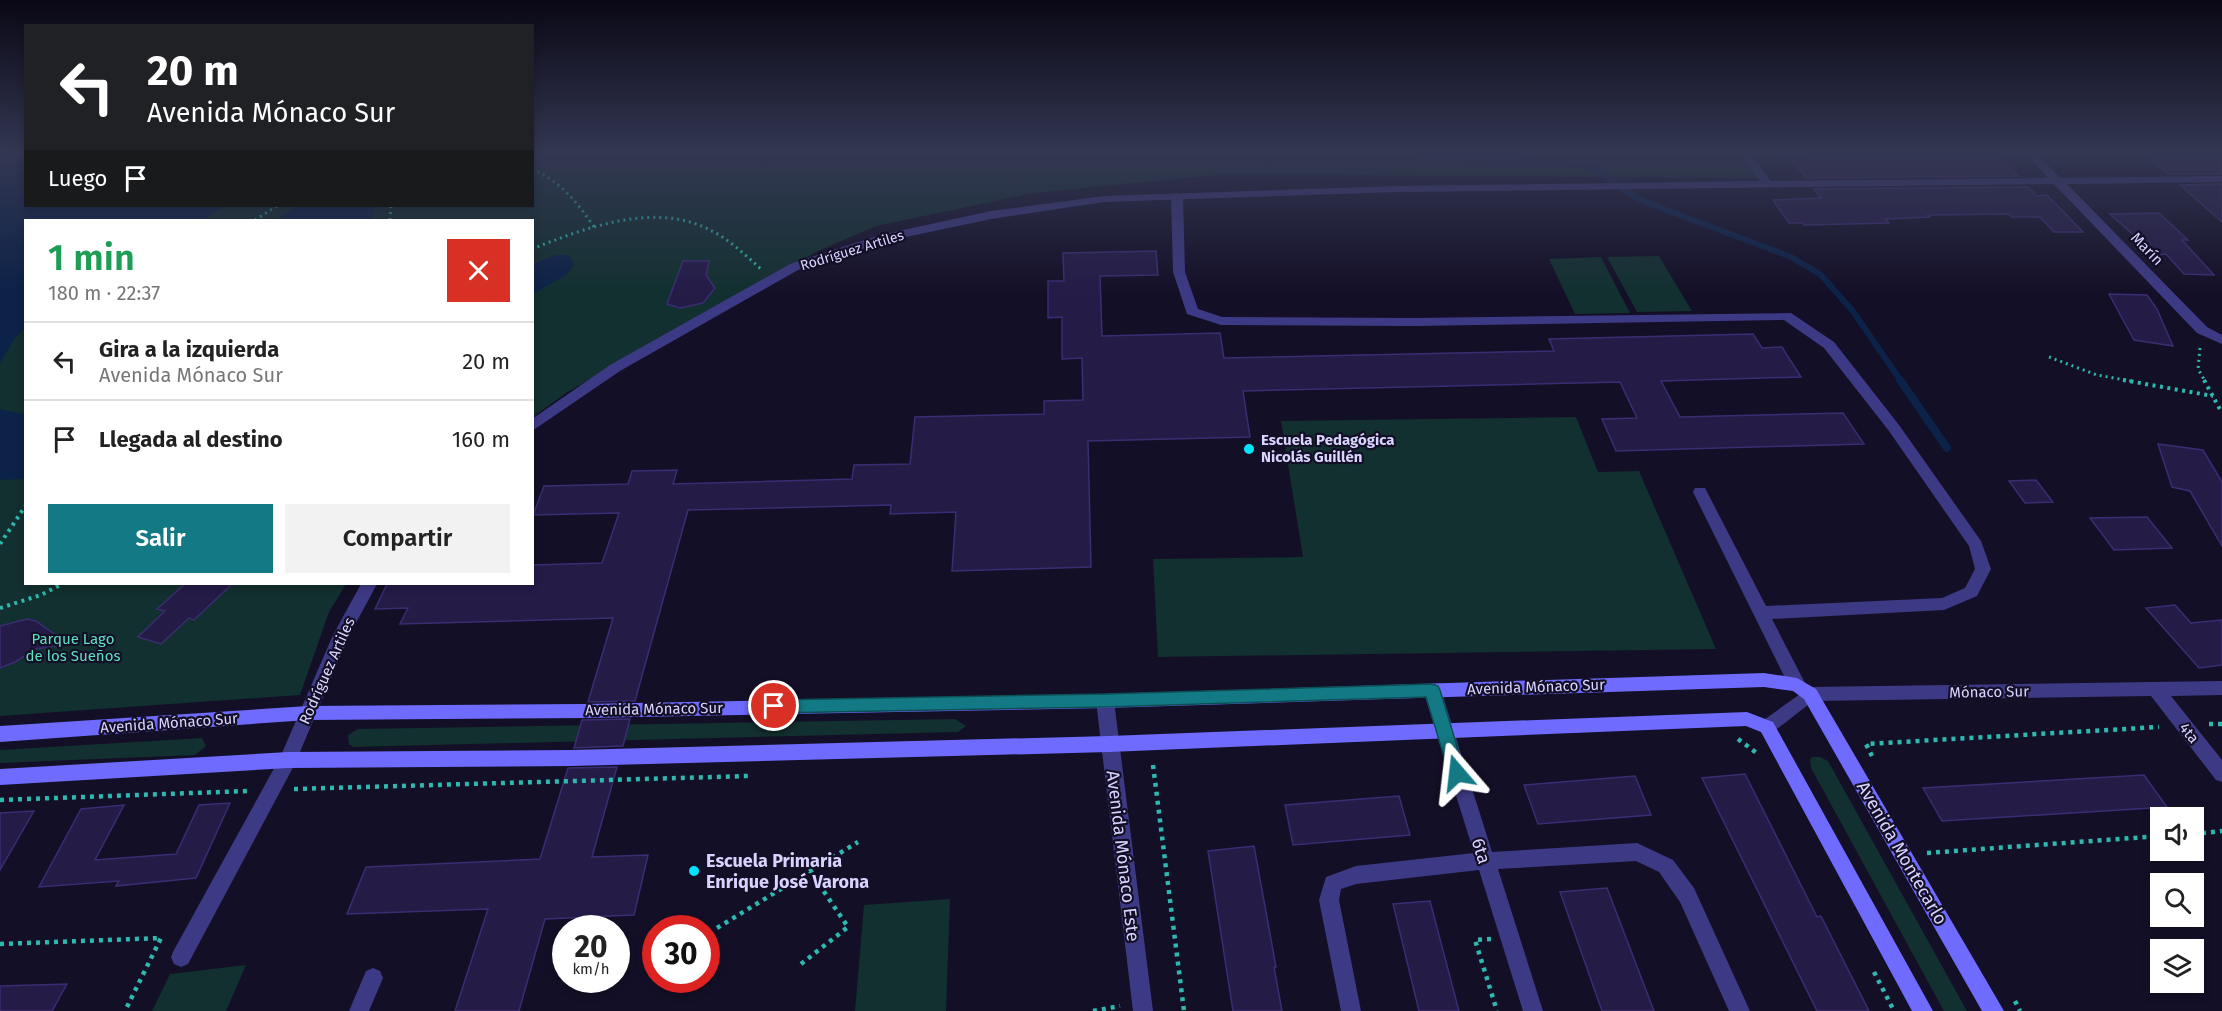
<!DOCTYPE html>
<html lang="es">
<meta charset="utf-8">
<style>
:root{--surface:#fff;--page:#f2f2f2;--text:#222;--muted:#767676;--line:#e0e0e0;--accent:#137a85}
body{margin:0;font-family:"Fira Sans",sans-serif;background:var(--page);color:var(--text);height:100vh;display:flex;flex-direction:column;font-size:22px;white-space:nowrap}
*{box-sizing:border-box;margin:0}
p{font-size:20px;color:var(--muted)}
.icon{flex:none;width:33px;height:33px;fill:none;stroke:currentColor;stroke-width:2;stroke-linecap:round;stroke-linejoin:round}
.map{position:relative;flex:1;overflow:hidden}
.side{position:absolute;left:24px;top:219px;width:510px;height:366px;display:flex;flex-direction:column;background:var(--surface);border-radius:0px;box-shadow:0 3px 9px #0003}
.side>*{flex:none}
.hud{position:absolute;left:24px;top:24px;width:510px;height:183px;border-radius:0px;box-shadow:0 3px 9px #0003;background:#202124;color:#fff;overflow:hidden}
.controls{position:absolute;left:2150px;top:807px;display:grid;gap:12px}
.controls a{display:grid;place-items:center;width:54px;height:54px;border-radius:0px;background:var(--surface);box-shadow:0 3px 9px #0003;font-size:30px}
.speed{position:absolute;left:552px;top:915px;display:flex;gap:12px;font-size:30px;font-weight:700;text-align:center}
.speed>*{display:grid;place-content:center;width:78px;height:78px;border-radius:50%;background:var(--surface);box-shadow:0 3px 9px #0003;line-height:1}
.speed small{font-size:15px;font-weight:400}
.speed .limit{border:9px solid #d22;background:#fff;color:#111}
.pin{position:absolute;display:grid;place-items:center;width:51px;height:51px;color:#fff;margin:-26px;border:3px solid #fff;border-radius:50%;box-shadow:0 2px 6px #0007}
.me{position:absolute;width:66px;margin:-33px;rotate:343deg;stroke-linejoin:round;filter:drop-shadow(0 0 4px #0008)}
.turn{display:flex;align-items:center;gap:21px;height:126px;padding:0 24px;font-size:27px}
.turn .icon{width:78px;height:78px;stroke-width:2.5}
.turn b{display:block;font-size:42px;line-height:51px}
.then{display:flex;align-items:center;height:57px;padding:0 24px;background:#0003;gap:12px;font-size:22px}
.round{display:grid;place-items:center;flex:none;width:63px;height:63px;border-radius:0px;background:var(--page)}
.head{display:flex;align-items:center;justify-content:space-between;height:102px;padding:0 24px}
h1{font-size:36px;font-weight:600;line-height:45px;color:#1e9e55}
.primary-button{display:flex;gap:12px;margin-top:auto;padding:12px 24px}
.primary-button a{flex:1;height:69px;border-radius:0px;background:var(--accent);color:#fff;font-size:24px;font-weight:600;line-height:69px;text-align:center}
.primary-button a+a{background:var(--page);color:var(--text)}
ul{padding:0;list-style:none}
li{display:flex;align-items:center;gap:18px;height:78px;padding:0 24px;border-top:2px solid var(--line)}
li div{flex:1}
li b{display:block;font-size:22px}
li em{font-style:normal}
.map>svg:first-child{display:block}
</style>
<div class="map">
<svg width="2222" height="1011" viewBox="0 0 2222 1011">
<rect width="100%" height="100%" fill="#130f26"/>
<path fill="#12302f" d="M533 153H1738L1759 178 1224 174 1033 193 876 226 816 252 566 393 533 417 532 220H202L222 206H532Z
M1659 256 1692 311 1637 312 1607 257Z
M1601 257 1630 313 1575 314 1549 259Z
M25 319 26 584H346L329 612 300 695 0 716V326Z
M1576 417 1598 472 1639 471 1716 649 1158 657 1153 559 1303 557 1281 421Z
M955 719 966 726 958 732 353 747 349 744 348 735 358 729Z
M202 738 206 746 195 755 0 763V750Z
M1812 757H1820L1828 761 1967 1011H1944L1811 768 1810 760Z
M950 899 946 1011H855L864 905Z
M246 965 226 1011H152L170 974Z"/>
<path fill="#0c2248" d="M0 153H25L26 206H222L202 220H26L25 328 15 338 0 363Z
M296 206H375L371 220H277Z
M556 255H569L574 265 566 275 533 294V264Z
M0 409 25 414V479L0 480Z"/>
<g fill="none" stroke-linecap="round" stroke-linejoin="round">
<path stroke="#0c2248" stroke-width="6" d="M1419 153 1424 159 1572 163 1593 168 1640 200 1789 256 1820 274 1852 310 1901 381"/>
<path stroke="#0c2248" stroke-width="8" d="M1900 380 1947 448"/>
</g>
<path fill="#241b47" stroke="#3b2d73" stroke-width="1.5" d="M1803 153H1995L2018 176 1806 178 1788 155H1805Z
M2144 153H2222V174H2168Z
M2222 184V222L2180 185Z
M2028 187 2037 196 2047 195 2083 232H2054L2040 217H2012L2009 214 1928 215 1930 217 1885 219 1889 223 1804 225 1802 223H1789L1773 200 1821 198 1814 189Z
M2159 213 2188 240H2182L2214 275 2184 274 2166 254 2156 255 2110 214Z
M1156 251 1158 275 1100 276 1102 336 1220 333 1224 358 1554 351 1549 339 1753 334 1762 348 1782 347 1801 377 1661 381 1680 417 1843 413 1864 444 1616 451 1602 419 1637 418 1620 382 1243 391 1250 437 1088 441 1091 567 952 571 956 512 890 514 891 505 688 510 635 701 588 702 613 618 400 624 408 608 375 609 387 584H532V565L602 563 619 513 533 515 544 486 628 484 632 471 677 470 673 484 852 479 854 465 910 464 915 417 1044 414V401L1083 400 1082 358 1062 359V317L1048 318V281H1064L1063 253Z
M683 261H709L706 275 715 288 703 303 680 308 667 304Z
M2109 294 2147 295 2157 309 2173 346 2134 340Z
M2158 444 2203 450 2222 482V546L2190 491 2172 487Z
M2036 480 2053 502 2025 503 2009 481Z
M2147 517 2172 548 2114 550 2090 518Z
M185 584H232L194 620 189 618 161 644 138 637 165 611 157 609Z
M2175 605 2191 623 2222 620V665L2199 668 2146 608Z
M27 619 36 621 68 644 35 649 15 662 0 668V626Z
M630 719 623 746 574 748 582 720Z
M617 767 592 857 648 855 634 915 545 919 519 1011H455L488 909 347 914 366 867 540 859 568 768Z
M1745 774 1817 917 1821 916 1869 1011H1817L1702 778Z
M2144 775 2167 807 1942 821 1923 788Z
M1635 776 1651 815 1538 824 1524 785Z
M1399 796 1410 835 1293 845 1285 805Z
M230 803 196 878 116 886 119 881 39 887 81 809 124 805 95 860 176 854 199 805Z
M34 811 0 870V813Z
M1254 846 1276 967H1274L1282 1011H1233L1208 851Z
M1607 888 1654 1011H1602L1560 892Z
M1430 901 1459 1011H1419L1393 904Z
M67 984 52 1011H0V986Z"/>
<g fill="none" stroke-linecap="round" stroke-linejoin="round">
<path stroke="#2fb8b0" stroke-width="3" stroke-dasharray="2 4" stroke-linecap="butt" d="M532 169C560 181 577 202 594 227
M255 220 277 206
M390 220 391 206
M532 249C585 228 655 201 710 230 729 239 745 255 761 269
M2200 348 2198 369 2205 381
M2049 357 2097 375 2131 381"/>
<path stroke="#2fb8b0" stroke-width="4" stroke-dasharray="3 4.5" stroke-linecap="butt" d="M2123 380 2213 396
M2204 380 2222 413
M0 544 26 505
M0 608 41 595 62 584"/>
<path stroke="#2fb8b0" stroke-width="4.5" stroke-dasharray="4 5" stroke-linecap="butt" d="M2209 724H2222
M1738 739 1758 754
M1872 756 1866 744 2159 727
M1153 765 1184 1011
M294 789 748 776
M0 800 247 791
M2193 834 2222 831
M1927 853 2160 836
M717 928 858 842
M1491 939 1475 940 1497 1011
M0 944 161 938 125 1011
M801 964 848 927 810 871
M1874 972 1894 1011
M2015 1001 2020 1011
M1093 1011 1120 1006"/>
<path fill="#3d3a85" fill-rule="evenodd" d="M1177 193 1183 196 1185 272 1198 309 1222 317 1414 318 1791 313 1834 342 1899 425 1981 541 1991 569 1977 596 1944 610 1772 619 1806 685 1803 690 1797 692 1791 690 1693 492 1695 488H1705L1766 606 1942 598 1965 588 1975 569 1969 546 1889 431 1824 348 1784 320 1414 326 1221 325 1187 314 1173 272 1171 196Z
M288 752 294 754 297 760 188 964 181 967 174 964 171 957 174 950 282 754Z
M373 968 380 971 383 978 369 1011H349L366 971Z"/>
<path fill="#3d3a85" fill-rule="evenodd" d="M1739 153H1749L1771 181 2048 178 2025 153H2036L2060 178 2222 176V182L2067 184 2207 327 2222 335V344L2197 333 2054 184 1398 192 1104 202 991 219 887 241 798 270 620 371 532 431V419L610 365 790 264 880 235 991 211 1104 196 1398 186 1760 181Z
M361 584H377L349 636 294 766 288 768 282 766 279 760 333 635Z
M2222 681V695L2171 696 2222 760V782L2216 780 2151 696 1813 701 1773 732 1767 734 1761 732 1758 727 1761 722 1810 687Z
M1432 683 1438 685 1441 690 1492 852 1637 843 1673 860 1694 888 1750 1011H1729L1680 902 1659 872 1636 861 1498 869 1543 1011H1523L1479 870 1356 884 1341 889 1339 900 1361 1011H1341L1319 900 1326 877 1356 866 1474 853 1423 690 1426 685Z
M1105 694 1111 696 1114 701 1153 1011H1133L1096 701 1099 696Z"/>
<path fill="#6f6bff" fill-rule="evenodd" d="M1764 673 1797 678 1816 689 2004 1011H1982L1804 699 1793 691 1764 687 1105 708 585 718 308 720 0 742V726L308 706 585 704 1105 694Z
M1747 712 1773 722 1933 1011H1912L1761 732 1746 726 1109 752 571 766 288 768 0 785V769L288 752 571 750 1109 736Z"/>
</g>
<linearGradient id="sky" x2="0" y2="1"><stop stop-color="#0a0815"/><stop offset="0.52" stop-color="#333752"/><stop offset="1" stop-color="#333752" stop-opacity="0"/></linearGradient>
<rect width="2222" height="294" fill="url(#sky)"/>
<path fill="#137a85" stroke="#0c4f56" stroke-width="1.5" d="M1432 684 1438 686 1440 690 1465 773 1463 778 1457 780 1451 778 1449 773 1426 697 1105 707 774 713 769 711 766 706 769 702 774 700 1105 694Z"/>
<g fill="#00e5ff" stroke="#130f26" stroke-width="2">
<circle cx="1249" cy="449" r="6"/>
<circle cx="694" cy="871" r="6"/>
</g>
<g text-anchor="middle" stroke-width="4.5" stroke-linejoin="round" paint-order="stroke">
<g font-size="14" fill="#d9d4ff" stroke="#130f26">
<text transform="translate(852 250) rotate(-17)" y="5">Rodríguez Artiles</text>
</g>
<g font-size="15" fill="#d9d4ff" stroke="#130f26">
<text transform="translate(2147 249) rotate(46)" y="5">Marín</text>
<text transform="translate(327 671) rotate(-66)" y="5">Rodríguez Artiles</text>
<text transform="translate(1536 687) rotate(-2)" y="5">Avenida Mónaco Sur</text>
<text transform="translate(1989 692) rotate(-1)" y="5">Mónaco Sur</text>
<text transform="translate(654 709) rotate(-1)" y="5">Avenida Mónaco Sur</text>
<text transform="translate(169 723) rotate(-4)" y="5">Avenida Mónaco Sur</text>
<text transform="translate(2189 733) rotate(52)" y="5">4ta</text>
</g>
<g font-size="15" font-weight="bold" fill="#d9d4ff" stroke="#130f26" text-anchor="start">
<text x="1261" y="445">Escuela Pedagógica<tspan x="1261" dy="17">Nicolás Guillén</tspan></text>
</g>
<g font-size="15" fill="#5fe0c0" stroke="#130f26">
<text x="73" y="644">Parque Lago<tspan x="73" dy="17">de los Sueños</tspan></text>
</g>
<g font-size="18" fill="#d9d4ff" stroke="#130f26">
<text transform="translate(1481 851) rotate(73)" y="6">6ta</text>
<text transform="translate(1902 853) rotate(60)" y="6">Avenida Montecarlo</text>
<text transform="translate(1123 856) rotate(83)" y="6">Avenida Mónaco Este</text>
</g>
<g font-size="18" font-weight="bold" fill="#d9d4ff" stroke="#130f26" text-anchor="start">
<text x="706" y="867">Escuela Primaria<tspan x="706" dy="21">Enrique José Varona</tspan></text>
</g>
</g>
</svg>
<div class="controls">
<a><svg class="icon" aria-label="sound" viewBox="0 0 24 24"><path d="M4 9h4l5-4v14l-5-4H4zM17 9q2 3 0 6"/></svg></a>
<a><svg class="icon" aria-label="search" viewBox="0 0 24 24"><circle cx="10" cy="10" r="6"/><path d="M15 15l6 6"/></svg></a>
<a><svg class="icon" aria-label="layers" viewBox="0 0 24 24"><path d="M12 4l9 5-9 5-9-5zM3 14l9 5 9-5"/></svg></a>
</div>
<div class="speed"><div>20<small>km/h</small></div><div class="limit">30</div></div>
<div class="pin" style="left:774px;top:706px;background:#d93025"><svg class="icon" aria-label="arrive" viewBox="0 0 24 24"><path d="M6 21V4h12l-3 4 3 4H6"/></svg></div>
<svg class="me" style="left:1457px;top:773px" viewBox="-20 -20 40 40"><path d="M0-17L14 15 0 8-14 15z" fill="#137a85" stroke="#fff" stroke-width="4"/></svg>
<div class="hud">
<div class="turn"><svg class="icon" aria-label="left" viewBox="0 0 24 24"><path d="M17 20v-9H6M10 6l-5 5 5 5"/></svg><div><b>20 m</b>Avenida Mónaco Sur</div></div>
<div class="then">Luego<svg class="icon" aria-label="arrive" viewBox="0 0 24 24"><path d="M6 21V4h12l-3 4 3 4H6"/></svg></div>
</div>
<section class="side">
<div class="head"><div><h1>1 min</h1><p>180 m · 22:37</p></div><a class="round" style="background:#d93025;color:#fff"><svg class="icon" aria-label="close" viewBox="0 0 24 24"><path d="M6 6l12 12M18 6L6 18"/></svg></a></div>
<ul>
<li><svg class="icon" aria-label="left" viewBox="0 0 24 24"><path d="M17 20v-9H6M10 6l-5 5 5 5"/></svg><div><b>Gira a la izquierda</b><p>Avenida Mónaco Sur</p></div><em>20 m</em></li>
<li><svg class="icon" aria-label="arrive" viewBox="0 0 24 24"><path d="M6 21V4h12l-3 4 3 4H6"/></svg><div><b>Llegada al destino</b></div><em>160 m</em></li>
</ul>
<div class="primary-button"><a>Salir</a><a>Compartir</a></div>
</section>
</div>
